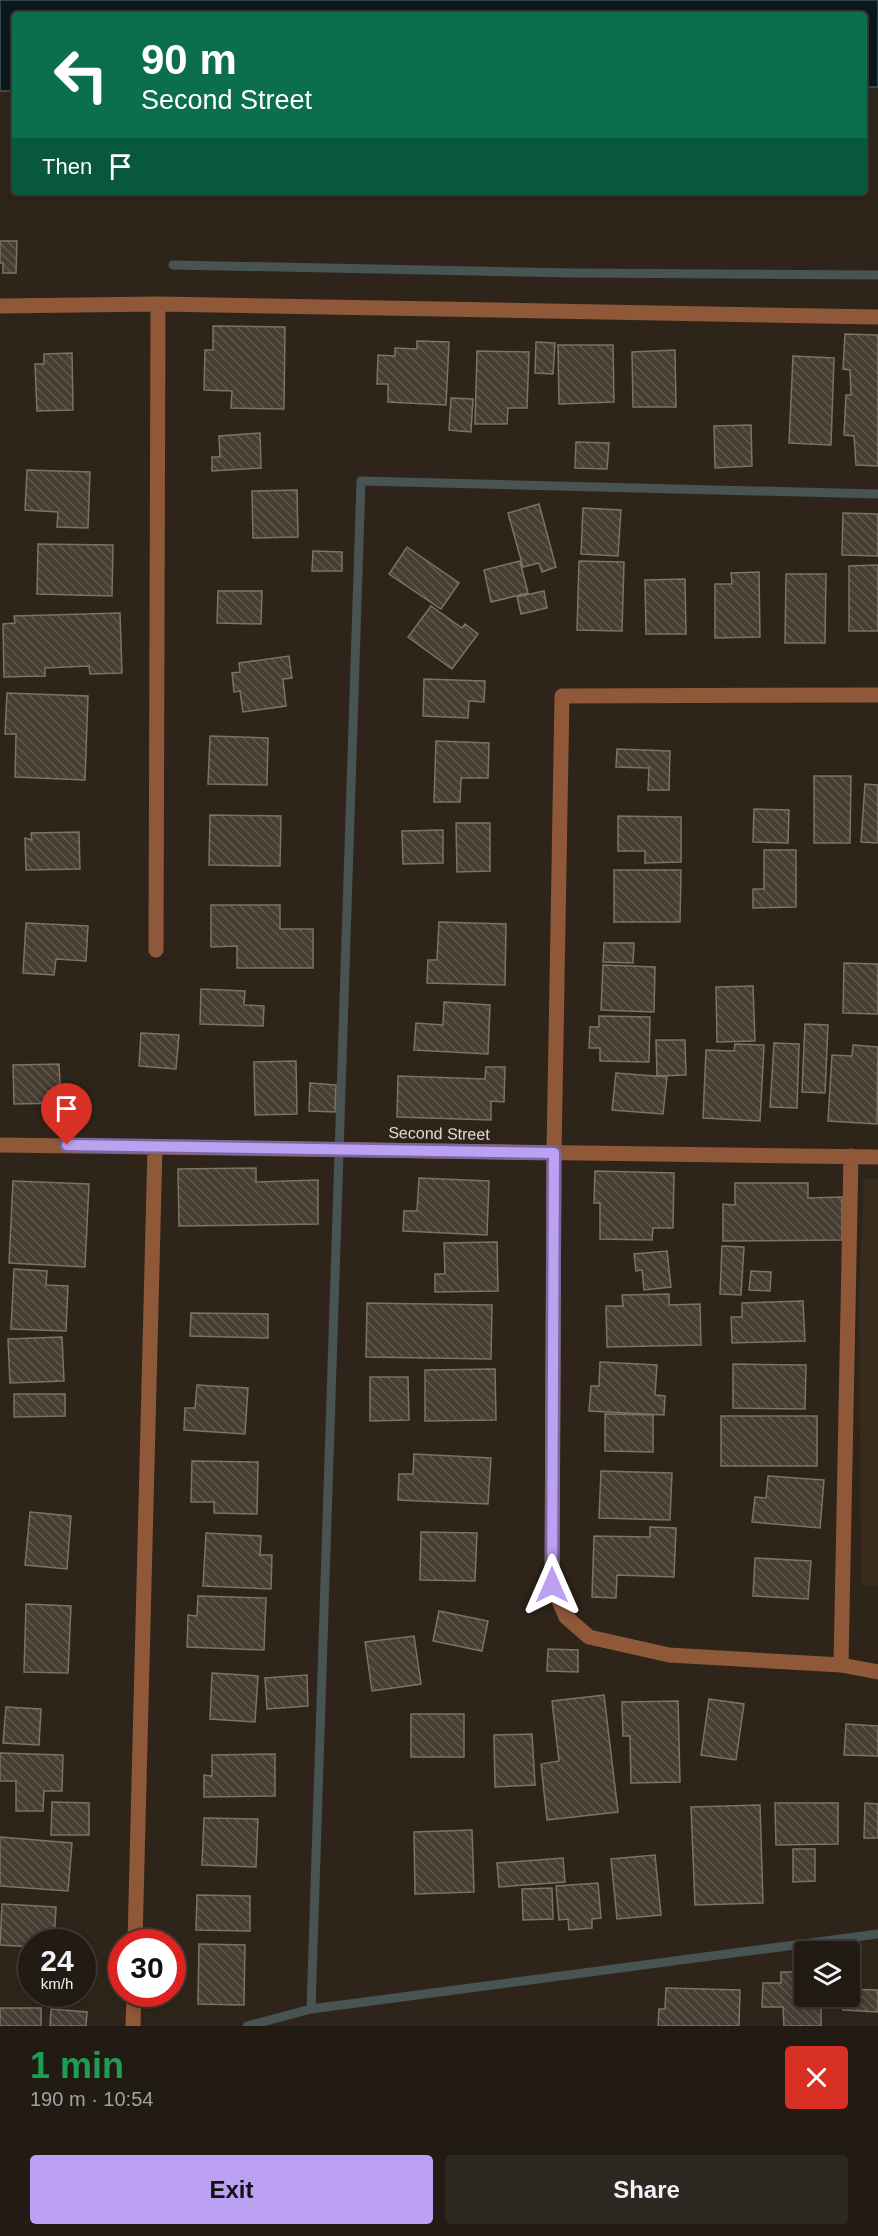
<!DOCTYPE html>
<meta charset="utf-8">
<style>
:root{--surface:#221b14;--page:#2e2822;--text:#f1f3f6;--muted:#a2a1a0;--line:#3f3934;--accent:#bca0f2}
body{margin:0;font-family:Helvetica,sans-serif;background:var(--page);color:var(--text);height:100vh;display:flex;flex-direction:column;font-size:22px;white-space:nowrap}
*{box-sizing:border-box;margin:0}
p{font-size:20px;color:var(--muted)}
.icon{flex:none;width:33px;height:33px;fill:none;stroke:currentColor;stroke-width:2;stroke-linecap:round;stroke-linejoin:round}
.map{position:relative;height:2026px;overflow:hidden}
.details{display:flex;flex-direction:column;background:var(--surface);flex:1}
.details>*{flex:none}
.top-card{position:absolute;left:12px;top:12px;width:855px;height:183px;border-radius:6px;box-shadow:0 3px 9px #0003,0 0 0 2px var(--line);background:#0b6e4f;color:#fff;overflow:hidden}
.fabs{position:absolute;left:794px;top:1941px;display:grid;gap:12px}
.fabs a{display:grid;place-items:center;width:66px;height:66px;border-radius:6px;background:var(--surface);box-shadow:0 3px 9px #0003,0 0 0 2px var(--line);font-size:30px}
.speed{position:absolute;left:18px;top:1929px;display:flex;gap:12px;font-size:30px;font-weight:700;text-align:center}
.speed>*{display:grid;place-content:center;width:78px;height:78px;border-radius:50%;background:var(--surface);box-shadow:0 3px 9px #0003,0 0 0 2px var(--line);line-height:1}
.speed small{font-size:15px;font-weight:400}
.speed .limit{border:9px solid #d22;background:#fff;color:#111}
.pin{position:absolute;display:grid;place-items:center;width:51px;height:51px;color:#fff;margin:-62px -26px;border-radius:50% 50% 50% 0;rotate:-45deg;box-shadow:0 0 6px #0007}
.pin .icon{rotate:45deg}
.me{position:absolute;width:66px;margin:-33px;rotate:0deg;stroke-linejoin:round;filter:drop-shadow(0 0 4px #0008)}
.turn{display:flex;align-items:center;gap:21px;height:126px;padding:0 30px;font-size:27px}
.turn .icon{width:78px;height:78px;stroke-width:2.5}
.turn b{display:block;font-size:42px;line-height:51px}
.then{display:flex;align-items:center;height:57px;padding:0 30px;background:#0003;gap:12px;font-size:22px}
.round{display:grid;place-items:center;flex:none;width:63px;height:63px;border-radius:6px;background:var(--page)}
.overview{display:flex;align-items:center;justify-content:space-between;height:102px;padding:0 30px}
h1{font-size:36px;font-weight:700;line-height:45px;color:#1e9e55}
.primary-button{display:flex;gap:12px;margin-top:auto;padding:12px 30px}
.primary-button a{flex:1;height:69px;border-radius:6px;background:var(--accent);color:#111;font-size:24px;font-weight:700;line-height:69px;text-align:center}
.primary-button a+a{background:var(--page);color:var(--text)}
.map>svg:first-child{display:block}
</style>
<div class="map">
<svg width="878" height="2026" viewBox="0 0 878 2026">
<defs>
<pattern id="building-back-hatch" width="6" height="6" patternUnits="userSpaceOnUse" patternTransform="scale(1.5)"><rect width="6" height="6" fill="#473d33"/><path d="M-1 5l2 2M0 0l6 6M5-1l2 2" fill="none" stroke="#615850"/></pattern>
</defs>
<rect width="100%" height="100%" fill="#2e241a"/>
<path fill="#392b1c" d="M864 1179H878V1587L861 1586 859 1293Z"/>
<path fill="#07191d" stroke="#485354" stroke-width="1.5" d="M0 0H878V87H864V15H15V91H0Z"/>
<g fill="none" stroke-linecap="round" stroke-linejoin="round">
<path stroke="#485354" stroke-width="9" d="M173 265 576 273 878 275
M878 494 361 481 311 2009 878 1934
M247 2026 311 2009"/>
</g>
<path fill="url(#building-back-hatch)" stroke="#7d7266" stroke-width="1.5" d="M0 241H17L16 273H3V263H0Z
M213 326 285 327 284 409 231 408 232 391 204 390 205 350H213Z
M845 334 878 335V466L856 465 854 436 844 435 846 395H851L850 370 843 369Z
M417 341 449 342 446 405 388 402V384H377L378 355 395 356V348L417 349Z
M536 342 555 343 553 374 535 373Z
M558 345H613L614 402 559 404Z
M675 350 676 407H633L632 352Z
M477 351 529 352 527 408H508L507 424H475Z
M72 353 73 410 37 411 35 364H44V354Z
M793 356 834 358 831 445 789 443Z
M451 398 473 399 471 432 449 430Z
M751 425 752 466 715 468 714 426Z
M260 433 261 468 212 471V457H220L219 436Z
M576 442 609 443 607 469 575 468Z
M27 470 90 472 88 528 57 527 58 512 25 510Z
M297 490 298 537 253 538 252 491Z
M539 504 556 567 542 572 539 563 523 567 508 513Z
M583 508 621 510 618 556 581 554Z
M843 513 878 514V556L842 555Z
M38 544 113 545 112 596 37 594Z
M407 547 459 583 441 609 389 574Z
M313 551 342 552V571H312Z
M520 561 528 593 491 602 484 570Z
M579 561 624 562 622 631 577 630Z
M878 565V631H849V566Z
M759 572 760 637 715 638V584H732L731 573Z
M786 574H826L825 643H785Z
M685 579 686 634H646L645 580Z
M218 591H262L261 624 217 623Z
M544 591 547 608 521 614 517 597Z
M431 606 462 628 465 624 478 634 452 669 408 637Z
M120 613 122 673 90 674 89 666 45 668V676L4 677 3 624 15 623 14 616Z
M289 656 292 678 283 679 286 706 243 712 240 691 234 692 232 673 240 672 239 663Z
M424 679 485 681 484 702 469 701 468 718 423 716Z
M7 693 88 696 85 780 15 777 16 734H5Z
M210 736 268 738 267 785 208 784Z
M436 741 489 743 488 778H461L460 802H434Z
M617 749 670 751 669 790H648L649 768 616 767Z
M814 776H851L850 843H814Z
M865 784 878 785V843L861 842Z
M754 809 789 810 788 843 753 842Z
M210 815 281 816 280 866 209 865Z
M618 816 681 817V862L645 863V851H618Z
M456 823H490V871L457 872Z
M443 830V863L403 864 402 831Z
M79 832 80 869 26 870 25 838 32 840 31 833Z
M764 850H796V907L753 908V889H764Z
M614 870H681L680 922H614Z
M211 905H280V929H313V968H237V946L211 947Z
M439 922 506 924 505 985 427 983 428 960H437Z
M26 923 88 926 86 961 56 959 54 975 23 973Z
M604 943H634L633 963 603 962Z
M844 963 878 964V1014L843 1013Z
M603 965 655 967 654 1012 601 1010Z
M753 986 755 1041 717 1042 716 987Z
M201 989 245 991 244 1005 264 1006 263 1026 200 1024Z
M444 1002 490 1005 488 1054 414 1050 416 1023 443 1025Z
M599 1016 650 1017 649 1062 600 1061V1048H589L590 1027H599Z
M805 1024 828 1025 825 1093 802 1092Z
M141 1033 179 1035 176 1069 139 1066Z
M656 1040H685L686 1075 657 1076Z
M774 1043 799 1044 797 1108 770 1107Z
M735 1044 764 1045 760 1121 703 1118 706 1050 734 1051Z
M853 1045 878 1047 877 1124 828 1121 832 1055 852 1056Z
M296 1061 297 1114 255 1115 254 1062Z
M59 1064 61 1103 14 1104 13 1065Z
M486 1067H505L504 1102 491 1101V1120L397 1117 398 1076 485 1079Z
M616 1073 667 1077 663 1114 612 1110Z
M310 1083 336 1085 335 1112 309 1111Z
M256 1168V1182L318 1180V1224L179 1226 178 1169Z
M595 1171 674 1173 673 1228H653L652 1240 600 1239V1203H594Z
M419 1178 489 1181 487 1235 403 1231 404 1211H417Z
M13 1181 89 1184 85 1267 9 1263Z
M735 1183H808V1198L842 1197V1240L723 1241V1204L735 1205Z
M497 1242 498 1291 435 1292V1274H445L444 1243Z
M722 1246 744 1247 741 1295 720 1294Z
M667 1251 671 1287 644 1290 642 1270 636 1271 634 1254Z
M14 1269 47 1271 46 1285 68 1286 66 1331 11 1329Z
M751 1271 771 1272 770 1291 749 1290Z
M669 1294V1305L700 1304 701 1345 607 1347 606 1306H623L622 1295Z
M803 1301 805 1341 732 1343 731 1317H742V1303Z
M367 1303 492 1305 491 1359 366 1357Z
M191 1313 268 1314V1338L190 1336Z
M62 1337 64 1381 10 1383 8 1339Z
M600 1362 657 1365 655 1395 665 1396 664 1415 589 1411 591 1386H599Z
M733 1364 806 1365 805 1409 733 1408Z
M495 1369 496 1420 425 1421V1370Z
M370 1377H408L409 1420 370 1421Z
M197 1385 248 1388 245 1434 184 1430 185 1408H195Z
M14 1394H65V1416L14 1417Z
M605 1414 653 1415V1452L605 1451Z
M721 1416H817V1466H721Z
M414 1454 491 1458 488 1504 398 1500 399 1474H413Z
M192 1461 258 1462 257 1514 214 1513V1502H191Z
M601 1471 672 1473 670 1520 599 1518Z
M768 1476 824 1480 820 1528 752 1522 755 1497 766 1498Z
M30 1512 71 1516 67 1569 25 1565Z
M650 1527 676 1528 674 1577 617 1575 616 1598 592 1597 594 1536 650 1537Z
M421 1532 477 1533 475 1581 420 1580Z
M206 1533 261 1536 260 1555H272L271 1589 203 1586Z
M755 1558 811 1561 808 1599 753 1596Z
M198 1596 266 1598 264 1650 187 1647 188 1615 197 1616Z
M26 1604 71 1606 68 1673 24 1672Z
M439 1611 488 1621 482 1651 433 1641Z
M414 1636 421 1684 372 1691 365 1642Z
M548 1649 578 1650V1672L547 1671Z
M212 1673 258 1676 255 1722 210 1719Z
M307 1675 308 1706 267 1709 265 1678Z
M604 1695 618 1812 547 1820 541 1764 559 1761 552 1701Z
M709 1699 744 1704 736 1760 701 1755Z
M678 1701 680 1782 631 1783 630 1736H623L622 1702Z
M6 1707 41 1709 39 1745 3 1743Z
M411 1714H464V1757H411Z
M846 1724 878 1726V1756L844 1755Z
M532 1734 535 1785 495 1787 494 1735Z
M0 1753 63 1755 62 1791H44L43 1811H16V1781H0Z
M275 1754V1796L204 1797V1775L212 1776V1755Z
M52 1802 89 1803V1835H51Z
M775 1803H838V1844L776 1845Z
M865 1803 878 1804V1838H864Z
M760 1805 763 1903 695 1905 691 1807Z
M204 1818 258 1819 256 1867 202 1865Z
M472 1830 474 1892 415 1894 414 1832Z
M0 1837 72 1843 68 1891 0 1886Z
M793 1849H815V1881L793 1882Z
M655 1855 661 1915 617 1919 611 1859Z
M563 1858 565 1882 499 1887 497 1863Z
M598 1883 601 1918 592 1919V1928L569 1930 568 1919 559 1920 556 1886Z
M552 1888 553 1919 523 1920 522 1889Z
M197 1895 250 1896V1931L196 1930Z
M2 1904 56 1907 54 1942H32V1947L0 1945Z
M199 1944 245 1945 244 2005 198 2004Z
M781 1972H804V1996H821V2026H784L783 2007H762L763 1983H781Z
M666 1988 740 1990 739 2026H658L659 2009H665Z
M849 1989 878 1990V2012L843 2010 844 1996H849Z
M0 2008H41V2026H0Z
M51 2009 87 2012 86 2026H50Z"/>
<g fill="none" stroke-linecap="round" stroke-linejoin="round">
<path stroke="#8e5839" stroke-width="15" d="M0 306 158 304 878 317
M878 695 562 696 554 1153 552 1585 566 1617 589 1637 669 1655 841 1665 878 1672
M156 950 158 304
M0 1145 878 1157
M841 1665 851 1156
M135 1942 155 1147
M133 2026 134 1994"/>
</g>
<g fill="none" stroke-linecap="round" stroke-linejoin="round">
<g stroke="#7a689d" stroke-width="15">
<path id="route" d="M67 1145 554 1153 552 1585"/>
</g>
<use href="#route" stroke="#bca0f2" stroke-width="10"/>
</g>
<g text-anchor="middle" stroke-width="5" stroke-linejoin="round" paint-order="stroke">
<g font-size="16" fill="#e0dad3" stroke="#2e241a">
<text transform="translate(439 1133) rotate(1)" y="6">Second Street</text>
</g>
</g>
</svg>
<div class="fabs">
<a><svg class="icon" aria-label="layers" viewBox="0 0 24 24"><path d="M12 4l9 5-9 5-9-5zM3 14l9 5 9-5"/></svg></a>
</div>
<div class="speed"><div>24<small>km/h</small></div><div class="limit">30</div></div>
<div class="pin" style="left:67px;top:1145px;background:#d93025"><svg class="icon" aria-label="arrive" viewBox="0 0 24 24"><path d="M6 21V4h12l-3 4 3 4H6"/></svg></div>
<svg class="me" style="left:552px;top:1585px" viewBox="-20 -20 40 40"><path d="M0-17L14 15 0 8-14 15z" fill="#bca0f2" stroke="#fff" stroke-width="4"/></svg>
<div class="top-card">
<div class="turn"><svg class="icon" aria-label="left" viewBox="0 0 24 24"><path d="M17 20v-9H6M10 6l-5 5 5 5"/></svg><div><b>90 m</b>Second Street</div></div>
<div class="then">Then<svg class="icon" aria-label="arrive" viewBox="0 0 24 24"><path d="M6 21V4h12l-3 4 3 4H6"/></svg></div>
</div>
</div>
<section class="details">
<div class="overview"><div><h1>1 min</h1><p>190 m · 10:54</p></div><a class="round" style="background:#d93025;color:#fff"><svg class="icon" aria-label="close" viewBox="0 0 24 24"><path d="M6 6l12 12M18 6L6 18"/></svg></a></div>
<div class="primary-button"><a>Exit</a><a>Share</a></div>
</section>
